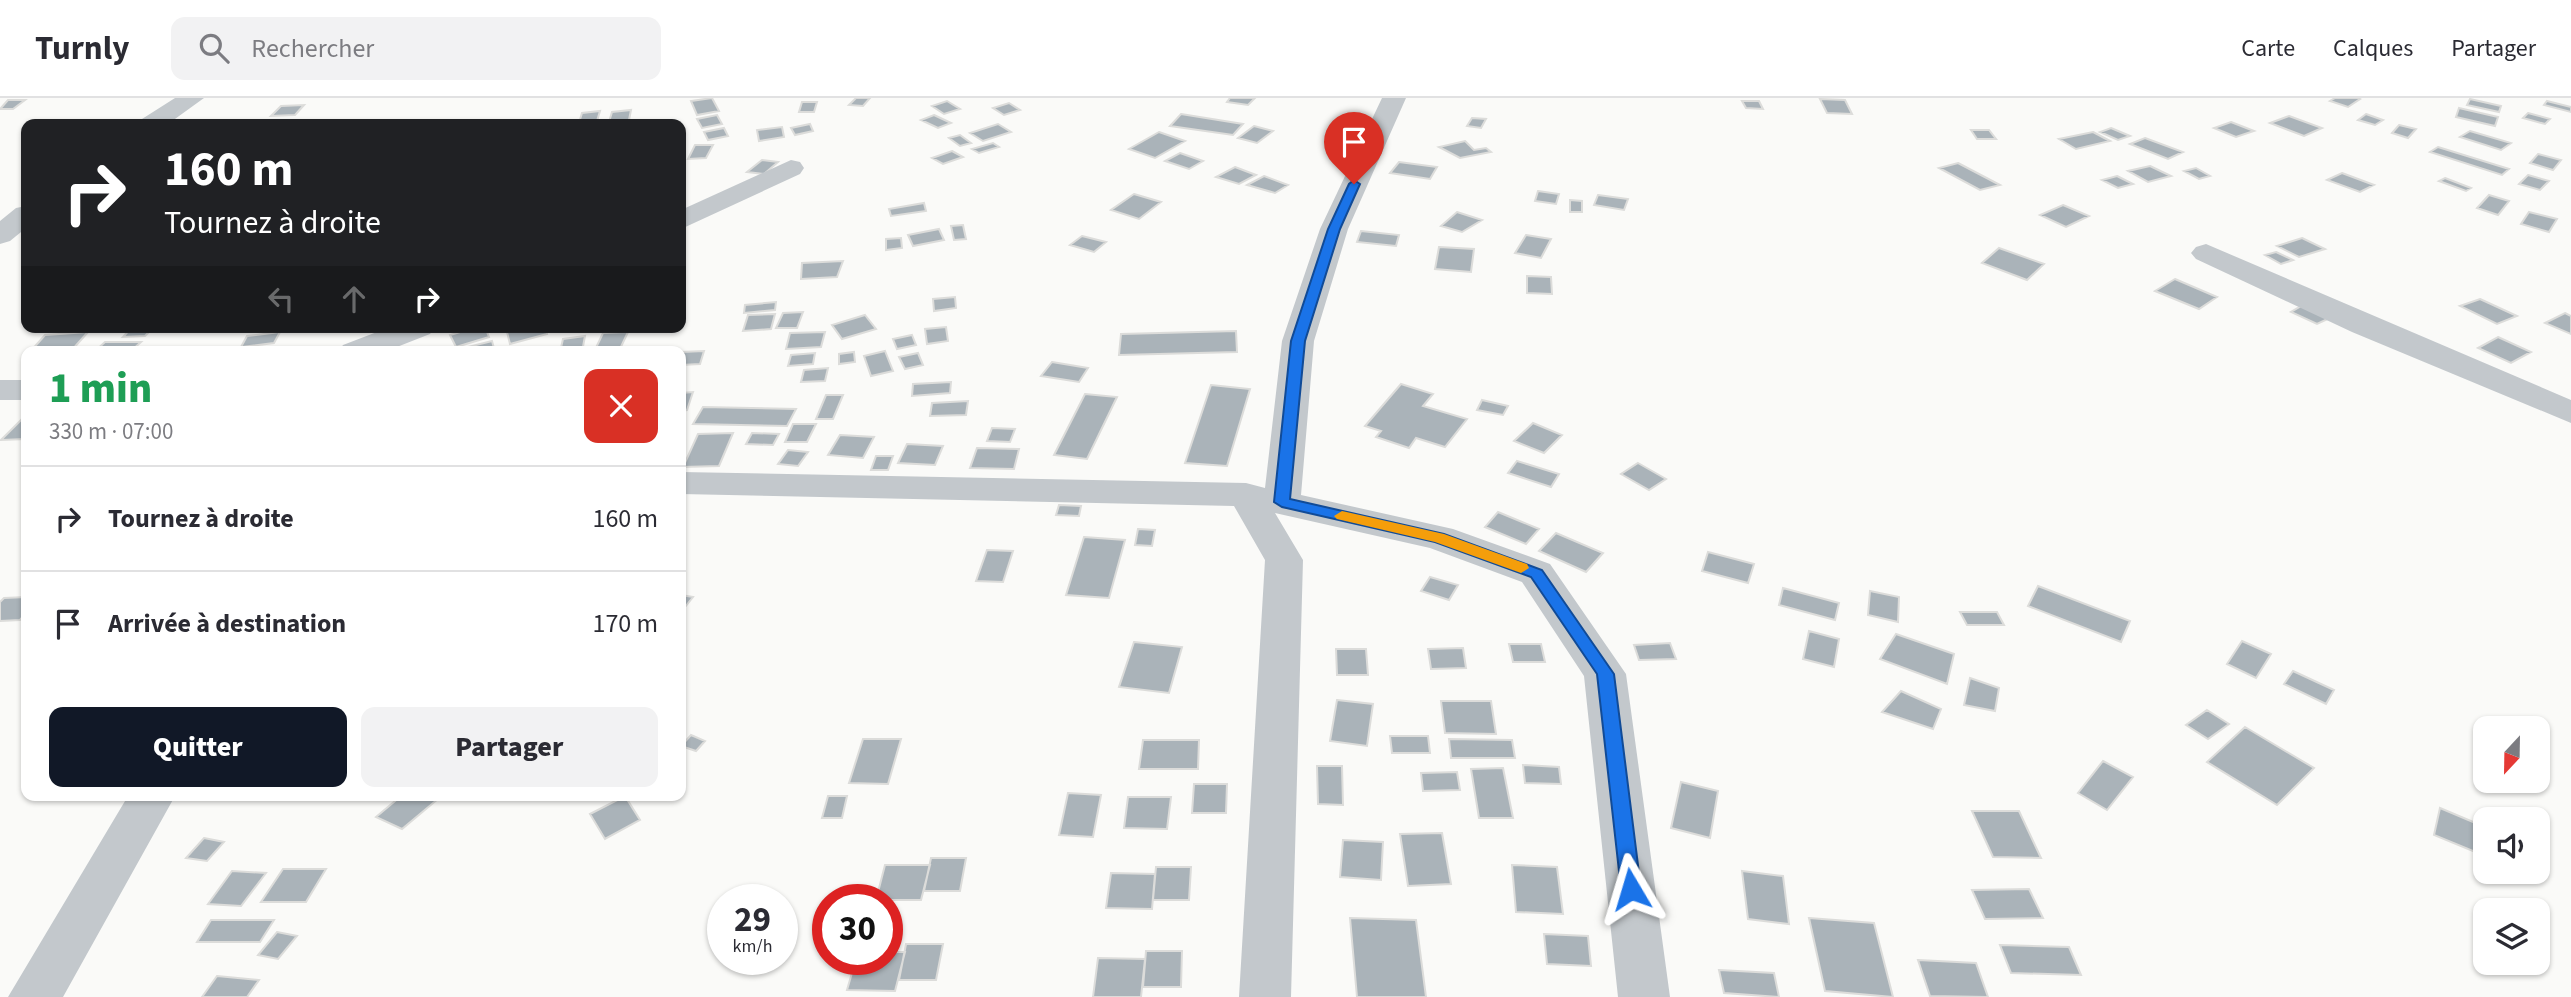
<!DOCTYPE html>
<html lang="fr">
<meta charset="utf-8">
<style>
:root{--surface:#fff;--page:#f2f2f3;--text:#2b2b33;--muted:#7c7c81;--line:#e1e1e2;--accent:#111827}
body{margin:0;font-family:"Source Sans 3",sans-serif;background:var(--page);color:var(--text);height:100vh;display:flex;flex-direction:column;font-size:26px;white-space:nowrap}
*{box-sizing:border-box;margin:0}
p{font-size:23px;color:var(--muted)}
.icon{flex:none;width:38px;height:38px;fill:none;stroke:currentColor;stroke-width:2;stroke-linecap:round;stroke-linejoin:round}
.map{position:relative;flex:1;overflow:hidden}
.panel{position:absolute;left:21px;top:248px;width:665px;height:455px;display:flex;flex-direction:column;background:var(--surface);border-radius:14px;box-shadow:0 2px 5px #0004}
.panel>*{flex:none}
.top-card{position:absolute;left:21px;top:21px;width:665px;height:214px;border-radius:14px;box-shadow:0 2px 5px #0004;background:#202124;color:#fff;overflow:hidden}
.needle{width:46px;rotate:202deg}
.buttons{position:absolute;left:2473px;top:618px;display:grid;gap:14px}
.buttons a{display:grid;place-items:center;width:77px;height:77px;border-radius:14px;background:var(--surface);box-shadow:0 2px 5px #0004;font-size:35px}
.speed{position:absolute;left:707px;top:786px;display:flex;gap:14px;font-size:35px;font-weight:700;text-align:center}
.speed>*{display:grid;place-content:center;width:91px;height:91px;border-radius:50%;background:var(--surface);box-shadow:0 2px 5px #0004;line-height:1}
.speed small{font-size:18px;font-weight:400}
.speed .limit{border:10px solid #d22;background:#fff;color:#111}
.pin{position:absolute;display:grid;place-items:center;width:60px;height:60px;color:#fff;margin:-72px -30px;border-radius:50% 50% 50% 0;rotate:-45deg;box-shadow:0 0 7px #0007}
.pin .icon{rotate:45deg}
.me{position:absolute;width:77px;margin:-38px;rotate:353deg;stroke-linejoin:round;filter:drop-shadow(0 0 5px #0008)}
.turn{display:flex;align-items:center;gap:24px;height:147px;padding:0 28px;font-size:32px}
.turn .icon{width:91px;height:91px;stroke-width:2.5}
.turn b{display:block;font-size:49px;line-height:60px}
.lanes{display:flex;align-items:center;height:66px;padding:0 28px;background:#0003;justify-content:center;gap:35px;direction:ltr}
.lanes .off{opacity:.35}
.round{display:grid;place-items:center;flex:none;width:74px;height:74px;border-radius:14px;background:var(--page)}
.head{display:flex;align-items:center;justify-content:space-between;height:119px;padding:0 28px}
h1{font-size:42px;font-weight:800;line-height:52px;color:#1e9e55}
.primary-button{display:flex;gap:14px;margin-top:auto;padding:14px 28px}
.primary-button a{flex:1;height:80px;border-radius:14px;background:var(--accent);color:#fff;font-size:28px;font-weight:800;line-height:80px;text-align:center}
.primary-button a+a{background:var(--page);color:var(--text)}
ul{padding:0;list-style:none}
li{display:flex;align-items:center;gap:21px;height:105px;padding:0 28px;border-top:2px solid var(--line)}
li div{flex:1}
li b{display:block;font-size:26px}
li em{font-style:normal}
header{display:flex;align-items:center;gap:42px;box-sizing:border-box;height:98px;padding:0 35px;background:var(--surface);border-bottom:2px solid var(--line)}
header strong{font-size:33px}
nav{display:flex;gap:38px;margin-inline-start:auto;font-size:24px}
.search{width:490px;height:63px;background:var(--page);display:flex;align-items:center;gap:18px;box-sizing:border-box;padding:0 24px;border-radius:14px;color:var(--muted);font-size:26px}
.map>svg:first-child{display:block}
</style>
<header>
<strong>Turnly</strong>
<div class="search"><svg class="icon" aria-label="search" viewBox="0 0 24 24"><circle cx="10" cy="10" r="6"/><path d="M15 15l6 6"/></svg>Rechercher</div>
<nav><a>Carte</a><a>Calques</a><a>Partager</a></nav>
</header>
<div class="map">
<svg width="2571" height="899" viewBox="0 0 2571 899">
<rect width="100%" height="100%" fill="#fafaf8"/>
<path fill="#aab3b9" stroke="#dcdcda" stroke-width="2" d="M712 0 719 13 697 17 691 3Z
M856 0H870L863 8 849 7Z
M1230 0H1255L1248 7 1227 4Z
M2335 0H2358L2360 1 2348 9 2330 3Z
M1820 1 1845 2 1852 16 1827 15Z
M2470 1 2501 8 2499 14 2467 7Z
M8 2H25L13 11H0Z
M947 3 960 11 944 16 932 8Z
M1742 3H1759L1763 11 1746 10Z
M2547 3 2571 9V14L2544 7Z
M802 4H817L814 14H799Z
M1009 5 1020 12 1004 17 993 10Z
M304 7 295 17 271 18 281 8Z
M2459 10 2498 19 2495 28 2456 19Z
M631 12 629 22 609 24 612 14Z
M600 13 597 23 579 25 582 15Z
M2528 15 2550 21 2545 26 2523 20Z
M1181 16 1243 26 1233 37 1170 28Z
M2366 16 2383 22 2375 27 2358 22Z
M717 17 722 26 702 30 697 21Z
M934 17 951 25 938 30 921 22Z
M2289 18 2322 30 2304 38 2270 25Z
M1472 20 1486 21 1481 30 1467 28Z
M2231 24 2254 33 2236 39 2214 30Z
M810 26 813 33 795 37 791 30Z
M998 26 1011 34 983 43 970 35Z
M2399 27 2416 31 2408 40 2392 35Z
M1254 28 1273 33 1257 45 1238 40Z
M782 29 784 39 759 43 757 32Z
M724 30 728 38 708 42 704 34Z
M2111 30 2130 38 2118 42 2100 34Z
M1971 32H1989L1996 41H1977Z
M2470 33 2511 45 2501 52 2460 39Z
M1159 34 1185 43 1155 60 1129 51Z
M2093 34 2110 43 2076 51 2059 41Z
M960 37 971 45 960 48 949 40Z
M2145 40 2183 54 2168 61 2130 46Z
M1465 43 1474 52 1486 50 1491 54 1460 60 1439 49Z
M993 45 999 49 979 55 972 51Z
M695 47H713L706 60 688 61Z
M2438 49 2509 71 2502 77 2430 54Z
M952 53 963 59 943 66 932 60Z
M1180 55 1203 63 1189 71 1165 63Z
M2538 56 2561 62 2553 72 2530 65Z
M762 62 778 64 764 76 747 74Z
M1399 64 1437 69 1430 81 1390 75Z
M1958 65 2000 87 1980 92 1939 70Z
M2150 68 2171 78 2148 84 2128 73Z
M1235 69 1256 77 1239 86 1216 79Z
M2196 70 2210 78 2199 81 2184 73Z
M2342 75 2374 87 2360 94 2327 82Z
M2528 77 2549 83 2540 92 2519 86Z
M1264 78 1288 87 1275 95 1247 87Z
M2117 78 2133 86 2118 90 2102 82Z
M2445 80 2471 90 2466 93 2439 83Z
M1538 93 1559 96 1556 106 1535 103Z
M1134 96 1161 104 1139 121 1111 112Z
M1598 97 1628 101 1624 112 1594 107Z
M2489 97 2509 103 2498 117 2477 110Z
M1570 102 1582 103V114H1570Z
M924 105 926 113 891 118 889 111Z
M2063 107 2089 118 2066 129 2040 117Z
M1457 114 1482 122 1462 134 1441 128Z
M2529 114 2557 121 2549 134 2521 126Z
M963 127 966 141 954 142 951 128Z
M939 131 944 142 913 148 908 137Z
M1361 133 1399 137 1396 148 1357 144Z
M1526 137 1551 141 1541 160 1515 155Z
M1082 138 1106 144 1094 154 1070 147Z
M901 140 902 150 886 152V141Z
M2302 140 2325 151 2299 159 2277 148Z
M1439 149 1474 151 1471 174 1435 171Z
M1999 150 2044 166 2027 182 1982 165Z
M2276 154 2293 162 2281 166 2265 157Z
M843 163 837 179 801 181 802 165Z
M1527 178 1551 179 1552 196 1527 195Z
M2175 181 2217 199 2199 211 2155 193Z
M955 199 956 210 934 213 933 201Z
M2480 201 2517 218 2497 226 2460 208Z
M776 204 775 212 744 215 745 207Z
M2303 207 2330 220 2317 226 2291 214Z
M803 214 797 230H776L783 215Z
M2565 215 2571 218V236L2545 225Z
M775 216 771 231 743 233 748 217Z
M865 217 876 231 842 241 832 227Z
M132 229H154L145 238 123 239Z
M477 229H485L489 239 456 249 450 237Z
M545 229 547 236 510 246 506 230Z
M946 229 948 243 927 246 925 231Z
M1236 233 1237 254 1119 257 1121 236Z
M88 234 72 252 30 254 45 237Z
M280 234 274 245 241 249 247 238Z
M628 234 619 253 594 254 603 235Z
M825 234 821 249 786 251 790 235Z
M912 237 916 247 897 251 893 241Z
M585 238 582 254H560L563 241Z
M2498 239 2531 254 2511 265 2478 250Z
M492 243 495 254H464V250Z
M105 244H141L130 254H94Z
M704 253 700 266 681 267V254Z
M885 253 893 273 871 278 864 258Z
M854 254 855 264 839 266V256Z
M815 255 813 266 788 268 791 257Z
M918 255 923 267 905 271 899 259Z
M1052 264 1088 270 1079 284 1041 278Z
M828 270 825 283 801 284 804 272Z
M951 284 950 295 912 298 913 286Z
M1401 286 1433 296 1423 308 1467 321 1445 349 1416 340 1409 350 1376 339 1381 333 1365 328Z
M1211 287 1250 291 1227 368 1185 365Z
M693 294 687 312 681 313V295Z
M1085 296 1117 299 1087 361 1054 357Z
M826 297H843L833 321H816Z
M1482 302 1508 308 1503 317 1477 312Z
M968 303 966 317 930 318 932 305Z
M703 309 796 311 787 328 693 326Z
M23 320H26V341L1 342Z
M1533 325 1562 337 1544 355 1514 343Z
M793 326H816L807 344H785Z
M992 330 1015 331 1010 344 987 343Z
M733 335 719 368 683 369 698 336Z
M752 335 779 336 773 347 746 346Z
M840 337 874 339 863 360 828 357Z
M907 346 943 348 935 367 898 365Z
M977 350 1019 351 1014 371 970 370Z
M788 352 808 354 798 368 778 366Z
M876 358H893L888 372H871Z
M1517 363 1559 376 1551 389 1508 375Z
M1638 365 1666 381 1649 392 1621 376Z
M1059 407 1081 408 1079 418 1056 417Z
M1498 414 1539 431 1526 446 1485 429Z
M1138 431 1155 432 1152 448 1135 447Z
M1556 435 1603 455 1586 474 1539 453Z
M1084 439 1125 442 1109 500 1066 497Z
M987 452 1013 453 1003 484 976 483Z
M1708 454 1754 466 1748 485 1702 473Z
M1430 479 1458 487 1449 502 1421 493Z
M2038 488 2130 523 2121 544 2028 508Z
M1783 490 1839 505 1835 522 1779 507Z
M1870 493 1899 499 1898 524 1868 517Z
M681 497 693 499 681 514Z
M26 499V515L20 522 0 523V504L4 500Z
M1960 514H1997L2004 527H1967Z
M1809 533 1839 541 1834 569 1803 561Z
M1896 536 1954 556 1947 586 1880 561Z
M2242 543 2271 556 2256 580 2227 566Z
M1134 544 1182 549 1169 595 1119 589Z
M1670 545 1676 561 1639 562 1634 547Z
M1509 546H1541L1545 564H1513Z
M1463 550 1466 570 1431 571 1428 551Z
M1336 551H1366L1368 577H1337Z
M2293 573 2334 592 2326 606 2284 586Z
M1970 580 1999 590 1995 613 1964 607Z
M1901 593 1941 611 1933 631 1882 614Z
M1337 602 1373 606 1367 648 1330 643Z
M1441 603H1491L1496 636 1445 635Z
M2207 612 2229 626 2208 641 2186 627Z
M2245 629 2314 670 2277 707 2207 664Z
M691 637 705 643 696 653 681 648Z
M1390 638H1428L1430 655H1392Z
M863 641H901L888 686 849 685Z
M1449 641 1512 642 1515 660H1451Z
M1143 642H1199L1198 671H1139Z
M2103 663 2133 679 2107 712 2078 695Z
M1523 667 1559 669 1561 686 1525 685Z
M1317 668H1342L1343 707 1318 706Z
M1503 670 1513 720H1479L1471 671Z
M1457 674 1460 692 1423 693 1421 675Z
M1681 684 1718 693 1710 740 1671 730Z
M1194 686H1227L1226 715H1192Z
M1068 695 1101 697 1093 739 1059 737Z
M401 698H433L438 701 402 731 376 719Z
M625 698 640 722 605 741 590 716Z
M828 698H847L842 720H822Z
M1128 699H1171L1167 731 1124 730Z
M2440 710 2485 729V758L2434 737Z
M1972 713H2019L2041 760 1993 759Z
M1442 735 1451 786 1408 788 1400 736Z
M204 740 224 744 207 763 186 760Z
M1343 742 1383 744 1381 782 1340 779Z
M931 760H966L960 793H924Z
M885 767H930L921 802H876Z
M1512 767 1557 769 1563 816 1516 814Z
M1156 769H1191L1189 802H1153Z
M283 771H326L306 804H261Z
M232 773 266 775 241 808 208 806Z
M1742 773 1783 778 1789 826 1748 821Z
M1111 775 1155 776 1152 811 1106 810Z
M2029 791 2043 820 1985 821 1972 792Z
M1350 820 1416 822 1426 899H1357Z
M1809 820 1874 825 1893 899 1825 893Z
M211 822H274L260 844H197Z
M277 834 297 838 278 861 258 857Z
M1544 836 1588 838 1591 868 1547 866Z
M906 846H943L936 882H899Z
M2000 847 2069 849 2081 877 2011 875Z
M1146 853H1182L1181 889H1143Z
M887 854H905L895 893 847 892 856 861H887Z
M1098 860 1145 861 1141 899H1093Z
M1918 862 1976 865 1988 899 1930 898Z
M1719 872 1774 875 1779 899 1724 895Z
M217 878 259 882 247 899H202Z"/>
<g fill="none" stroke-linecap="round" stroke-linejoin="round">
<path fill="#c3c8cc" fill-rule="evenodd" d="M175 0H204L168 26H138L142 21Z
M1382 0H1406L1348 131 1314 243 1301 397 1453 431 1550 466 1626 576 1670 899H1618L1584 578 1522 484 1430 450 1275 415 1303 462 1291 899H1239L1265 462 1234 408 681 396V374L1246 385 1265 390 1282 243 1320 131Z
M791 62 800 64 804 70 800 76 681 131V112Z
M26 108V130L10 143 0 146V123L16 110Z
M2206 146 2571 302V325L2352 234 2196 161 2191 155 2196 149Z
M390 229H435L430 236 384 254H338L343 247Z
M0 282H26V302H0Z
M128 698H175L63 899H8Z"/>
</g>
<path fill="#1a73e8" stroke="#114b97" stroke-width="2" d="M1354 82 1360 86 1340 131 1305 243 1290 401 1444 436 1542 472 1614 576 1641 791 1638 797 1631 800 1624 797 1621 791 1597 576 1531 479 1435 444 1282 409 1274 404 1291 243 1328 131 1349 86Z"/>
<path fill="#f59e0b" d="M1342 413 1444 436 1527 466 1529 470 1521 475 1435 444 1337 421 1334 418Z"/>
</svg>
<div class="buttons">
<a><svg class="needle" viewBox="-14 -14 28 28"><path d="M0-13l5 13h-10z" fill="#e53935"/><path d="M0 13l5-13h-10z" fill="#7c7c81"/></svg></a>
<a><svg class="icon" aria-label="sound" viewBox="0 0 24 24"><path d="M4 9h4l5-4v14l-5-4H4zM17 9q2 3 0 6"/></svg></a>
<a><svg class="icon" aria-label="layers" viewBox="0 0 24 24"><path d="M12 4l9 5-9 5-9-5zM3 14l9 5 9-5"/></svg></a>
</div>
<div class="speed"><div>29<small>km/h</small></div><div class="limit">30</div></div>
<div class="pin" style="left:1354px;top:86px;background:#d93025"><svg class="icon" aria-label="arrive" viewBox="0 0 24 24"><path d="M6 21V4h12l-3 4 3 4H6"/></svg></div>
<svg class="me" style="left:1631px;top:791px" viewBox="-20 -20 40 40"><path d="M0-17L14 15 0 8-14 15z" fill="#1a73e8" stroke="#fff" stroke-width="4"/></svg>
<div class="top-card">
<div class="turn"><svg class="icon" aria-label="right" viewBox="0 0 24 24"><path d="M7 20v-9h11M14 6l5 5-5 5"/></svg><div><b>160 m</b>Tournez à droite</div></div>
<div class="lanes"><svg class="icon off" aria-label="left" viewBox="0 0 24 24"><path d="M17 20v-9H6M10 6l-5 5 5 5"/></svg><svg class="icon off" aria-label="ahead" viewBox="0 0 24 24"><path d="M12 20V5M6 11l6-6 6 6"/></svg><svg class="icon" aria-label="right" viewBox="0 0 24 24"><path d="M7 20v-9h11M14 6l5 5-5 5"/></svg></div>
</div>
<section class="panel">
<div class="head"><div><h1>1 min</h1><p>330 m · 07:00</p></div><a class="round" style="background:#d93025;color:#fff"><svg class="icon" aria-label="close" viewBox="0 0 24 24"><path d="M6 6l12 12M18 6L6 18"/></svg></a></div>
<ul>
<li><svg class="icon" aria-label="right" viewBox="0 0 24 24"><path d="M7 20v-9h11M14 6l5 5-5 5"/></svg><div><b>Tournez à droite</b></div><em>160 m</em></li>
<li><svg class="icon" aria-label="arrive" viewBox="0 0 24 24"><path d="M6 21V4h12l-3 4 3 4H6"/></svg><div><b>Arrivée à destination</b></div><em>170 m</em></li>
</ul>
<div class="primary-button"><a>Quitter</a><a>Partager</a></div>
</section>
</div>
